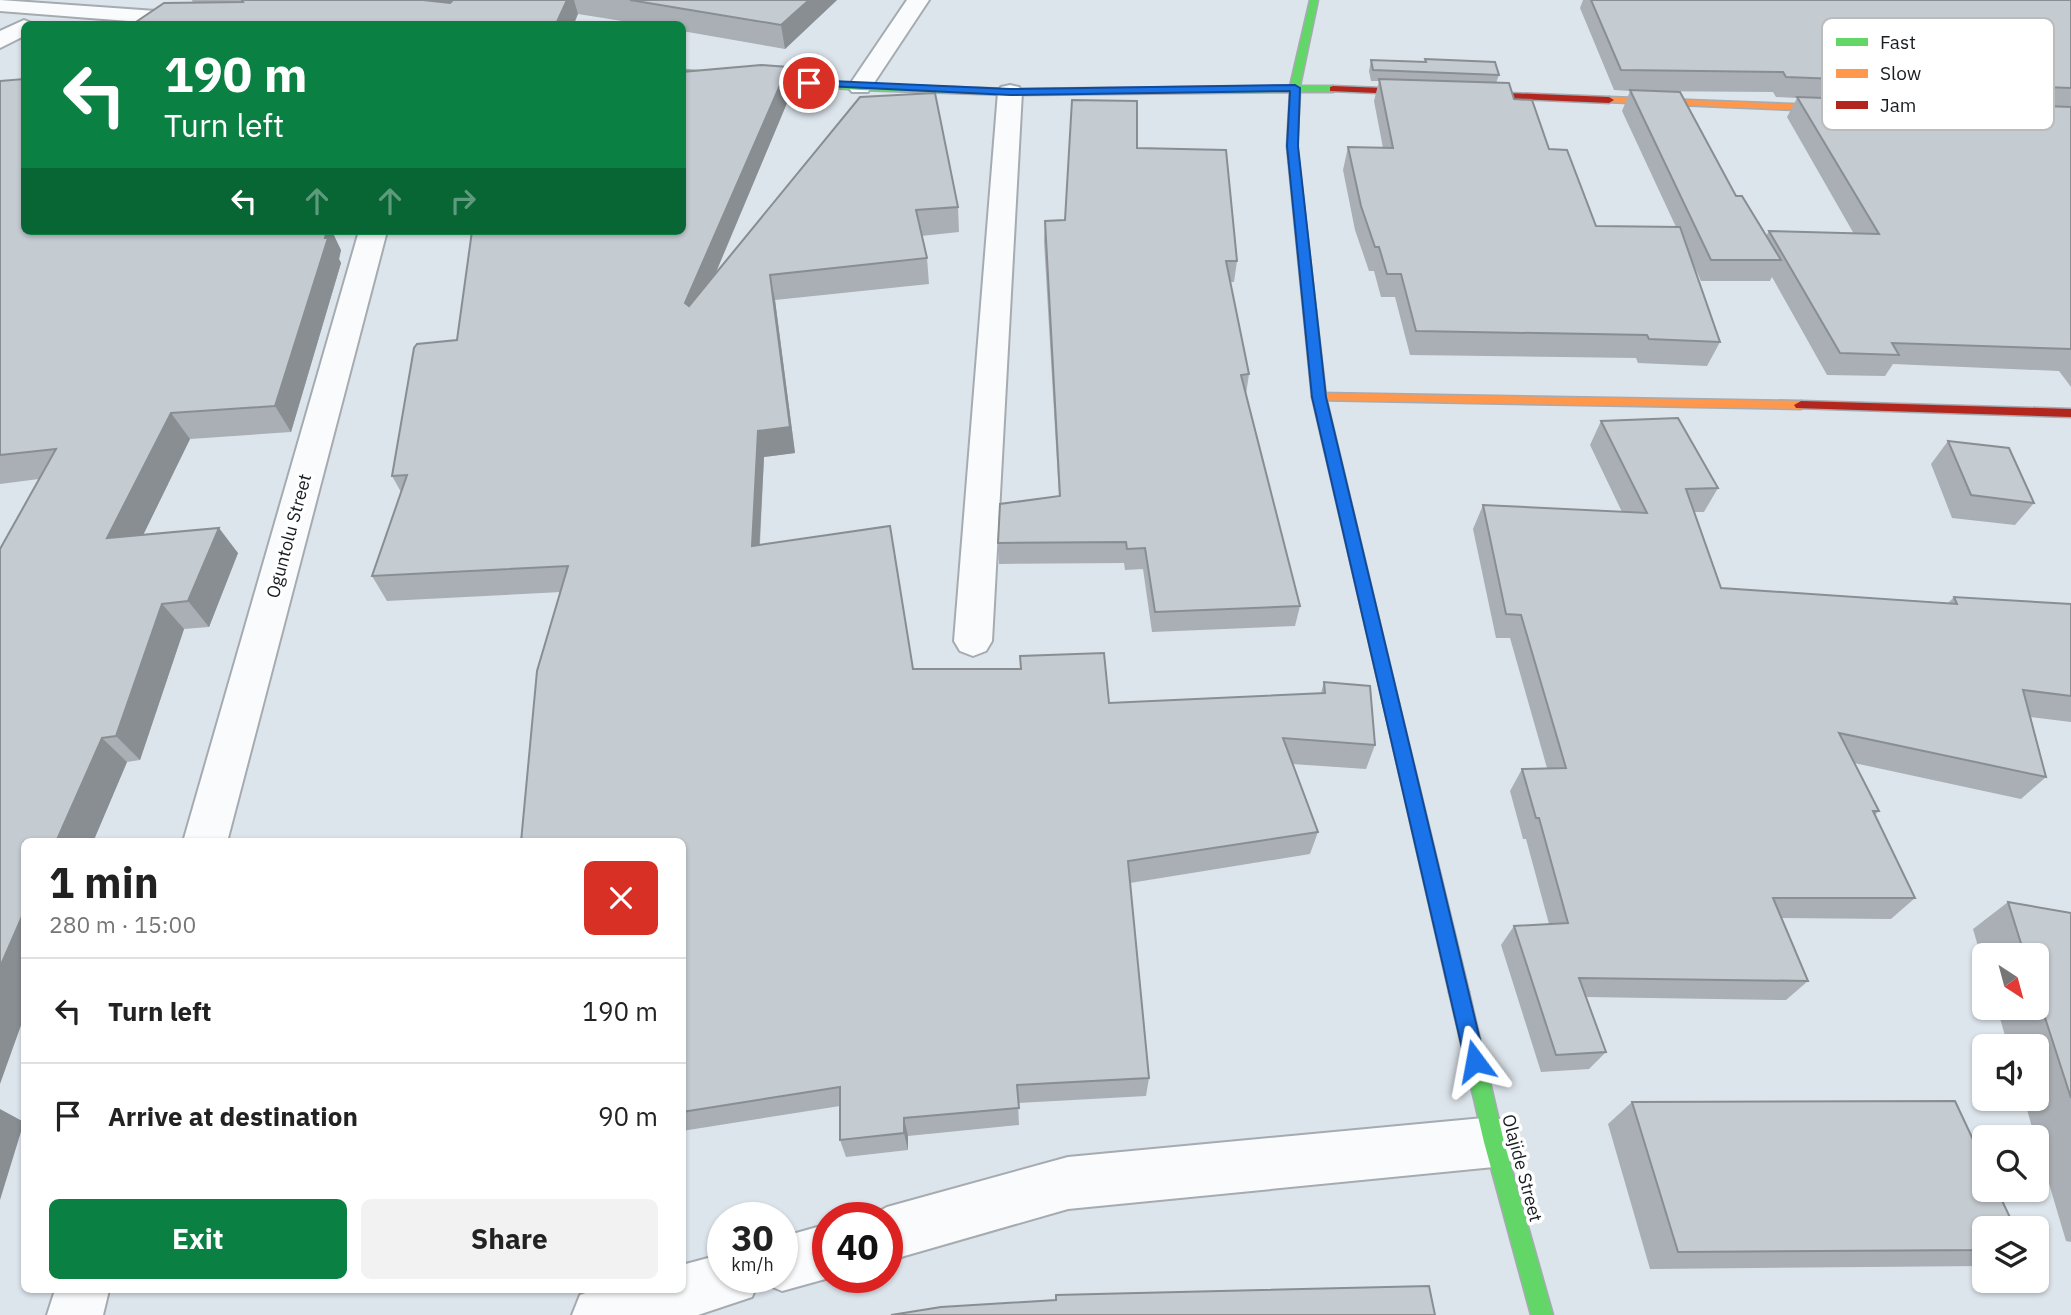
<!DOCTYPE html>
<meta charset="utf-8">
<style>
:root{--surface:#fff;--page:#f2f2f2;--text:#222;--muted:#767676;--line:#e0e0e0;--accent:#0b8043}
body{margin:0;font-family:"IBM Plex Sans",sans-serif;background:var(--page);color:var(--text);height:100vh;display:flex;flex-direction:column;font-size:26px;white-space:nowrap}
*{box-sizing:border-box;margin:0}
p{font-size:23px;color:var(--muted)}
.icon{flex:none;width:38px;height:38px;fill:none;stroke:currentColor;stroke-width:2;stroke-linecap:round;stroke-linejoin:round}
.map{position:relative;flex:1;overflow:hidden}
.sheet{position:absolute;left:21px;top:838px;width:665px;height:455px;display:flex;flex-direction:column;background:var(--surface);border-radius:10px;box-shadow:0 2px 5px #0004}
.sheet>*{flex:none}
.banner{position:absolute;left:21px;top:21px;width:665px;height:214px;border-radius:10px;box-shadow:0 2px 5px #0004;background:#0b8043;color:#fff;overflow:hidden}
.needle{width:46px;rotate:144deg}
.buttons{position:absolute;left:1972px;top:943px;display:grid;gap:14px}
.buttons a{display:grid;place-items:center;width:77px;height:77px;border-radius:10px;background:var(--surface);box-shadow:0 2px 5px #0004;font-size:35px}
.speed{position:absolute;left:707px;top:1202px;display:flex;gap:14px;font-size:35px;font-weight:700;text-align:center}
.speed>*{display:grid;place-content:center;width:91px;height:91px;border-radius:50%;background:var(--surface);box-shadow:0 2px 5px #0004;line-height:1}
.speed small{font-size:18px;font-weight:400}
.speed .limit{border:10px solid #d22;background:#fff;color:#111}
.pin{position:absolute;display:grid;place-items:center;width:60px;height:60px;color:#fff;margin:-30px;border:4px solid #fff;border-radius:50%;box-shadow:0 2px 7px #0007}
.me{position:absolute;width:77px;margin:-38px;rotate:347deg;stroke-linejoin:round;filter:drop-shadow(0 0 5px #0008)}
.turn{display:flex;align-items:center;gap:24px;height:147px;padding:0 28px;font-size:32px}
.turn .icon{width:91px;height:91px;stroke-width:2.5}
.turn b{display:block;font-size:49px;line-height:60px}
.lanes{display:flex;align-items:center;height:66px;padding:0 28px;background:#0003;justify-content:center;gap:35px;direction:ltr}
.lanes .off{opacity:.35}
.round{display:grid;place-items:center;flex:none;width:74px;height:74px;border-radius:10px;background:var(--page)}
.overview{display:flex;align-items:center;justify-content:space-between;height:119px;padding:0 28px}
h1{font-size:42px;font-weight:700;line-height:52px}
.action{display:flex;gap:14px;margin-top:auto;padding:14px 28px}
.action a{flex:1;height:80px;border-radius:10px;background:var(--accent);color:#fff;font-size:28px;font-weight:700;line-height:80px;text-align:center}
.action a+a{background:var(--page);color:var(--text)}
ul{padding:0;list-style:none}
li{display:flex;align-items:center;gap:21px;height:105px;padding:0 28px;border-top:2px solid var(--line)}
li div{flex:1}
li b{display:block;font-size:26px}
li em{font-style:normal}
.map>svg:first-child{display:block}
</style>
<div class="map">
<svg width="2071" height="1315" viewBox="0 0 2071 1315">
<rect width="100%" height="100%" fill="#dde5ec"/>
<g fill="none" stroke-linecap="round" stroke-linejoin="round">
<g stroke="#a5abb0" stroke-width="4">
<path id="street" d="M0 0 241 17 252 24H167L0 11Z
M907 0H929L868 92H852L848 87Z
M24 20 34 24H24V36L0 48V31Z
M1010 85 1019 87 1022 92 992 641 986 651 973 656 960 651 954 641 998 92 1001 87Z
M359 231H387L227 842H183Z
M1494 1117 1512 1124 1519 1142 1512 1160 1494 1167 1068 1209 887 1261V1218H867L887 1207 1068 1157Z
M828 1224 829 1278 782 1291 763 1283 761 1278H782V1237Z
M723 1254V1278H760L752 1297 698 1315H572L580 1295 594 1290H682V1265Z
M55 1290H109L103 1315H47Z"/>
</g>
<g stroke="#a5abb0" stroke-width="3">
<path id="fast" d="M1310 0H1318L1300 86H1333L1338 89 1333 92H1300L1297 146 1326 397 1399 703 1397 708H1385L1383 703 1312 397 1287 146 1290 92 1010 95 860 90 682 76V70L860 84 1010 89 1290 86Z
M1459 983 1466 986 1469 992 1504 1142 1553 1315H1531L1484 1142 1449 992 1452 986Z"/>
</g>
<g stroke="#a5abb0" stroke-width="3">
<path id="slow" d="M1609 97 1845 106 1850 109 1845 112 1605 102V98Z
M1319 393 1801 401 1808 405 1801 409 1314 400 1312 397Z
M1391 697 1397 698 1399 703 1469 992 1466 998 1459 1001 1452 998 1449 992 1383 703 1385 698Z"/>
</g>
<g stroke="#a5abb0" stroke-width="3">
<path id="jam" d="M1333 86 1609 97 1614 100 1609 103 1330 91V87Z
M1801 401 2071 409V417L1796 408 1794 405Z"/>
</g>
<use href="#street" fill="#fafbfc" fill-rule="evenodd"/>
<use href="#fast" fill="#63d668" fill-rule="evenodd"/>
<use href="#slow" fill="#ff974d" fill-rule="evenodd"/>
<use href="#jam" fill="#b3261e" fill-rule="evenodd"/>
</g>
<path fill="#a9afb4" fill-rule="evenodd" d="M192 0H837L785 49 682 31V24H641L578 14 193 3Z
M1583 0H2071V387L2059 371 1893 364 1885 376 1827 375 1772 277 1770 281H1701L1692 261 1720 342 1707 366 1638 363 1636 358 1410 355 1395 297H1381L1374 271H1369L1355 230 1343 170 1348 147 1383 148 1374 101 1379 81H1371L1369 71 1371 60 1425 62V59L1499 75 1496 83 1514 99 1549 149 1596 226 1676 227 1622 111 1630 91 1614 90 1580 8ZM1633 91 1773 92 1776 97 1797 98 1787 117 1854 234 1769 231 1766 236 1736 196Z
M788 67 792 91 715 275 860 97 958 207 959 232 921 236 927 258 929 284 775 300 795 453 764 457 760 544 913 669 1109 703 1321 693 1324 682 1375 745 1366 769 1292 764 1318 832 1310 854 1130 883 1149 1078 1146 1096 1018 1103 1019 1125 908 1136V1150L846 1157 840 1140V1106L682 1131V842L561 592 387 601 372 576 401 492 392 476 457 340Z
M0 81 24 231 341 250 339 259 341 263 291 432 190 439 143 535 238 553 209 627 184 629 140 760 127 762 93 842 39 479 0 484Z
M1137 148 1237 261 1234 282H1230L1249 374 1246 394 1300 606 1295 626 1152 632 1143 569 1125 570 1124 563 999 564 998 543 1059 497 1044 241 1045 221 1065 220Z
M1601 421 1718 488 1704 512H1694L1721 588 1948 603 1954 597 2071 604V722L2031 717 2046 777 2021 799 1854 763 1879 811 1875 815 1915 898 1891 919 1781 918 1808 981 1786 1000 1586 997 1606 1052 1589 1069 1541 1072 1501 945 1514 926 1549 924 1526 839H1523L1510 791 1522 769 1547 768 1510 638H1496L1473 529 1483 505 1622 512 1590 445Z
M1948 441 2034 503 2015 525 1952 518 1931 464Z
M2008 902 2071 913V1242L2066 1241 2037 1143V1138H2035L2024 1099H2037V1046H2008L1997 1008H2037V956H1984V967L1973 929Z
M1632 1102 1984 1228V1266L1650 1269 1608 1124Z"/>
<path fill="#898e92" d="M423 0H457L431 24Z
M567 0H574L578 14 574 24H556Z
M809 0H837L785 49 781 25Z
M788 67 792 91 692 329 685 303Z
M327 231H332L341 250 339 259 341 263 291 432 275 406Z
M770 275 775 300 795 453 764 457 758 571 752 546 758 431Z
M171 413 190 439 129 564 107 538Z
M219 528 238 553 209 627 188 601Z
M162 604 184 629 140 760 116 736Z
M102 738 127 762 93 842H56Z
M24 912V1017L0 1084V967Z
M0 1109 24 1122 0 1200Z
M904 1118 908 1136V1150L904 1133Z"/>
<path fill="#c4cbd1" stroke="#898e92" stroke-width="2" d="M242 0H423L450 3 453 0H567L556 24H133L164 3 243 2Z
M630 0H809L781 25Z
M1591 0H2071V88L1786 77 1783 72 1621 70Z
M1425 59 1495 62 1499 75 1373 70 1371 60 1426 62Z
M761 65 788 67 685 303 689 306 860 97 935 93 958 207 916 210 927 258 770 275 790 427 758 431 752 546 890 526 913 669H1021L1020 656 1104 653 1109 703 1325 693 1324 682 1370 686 1375 745 1283 738 1318 832 1128 861 1149 1078 1017 1085 1019 1108 904 1118V1133L840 1140V1087L682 1112V842H521L537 671 568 566 372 576 407 475 392 476 414 348 417 344 457 340 472 231H682V72Z
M24 79V231H327L325 238H328L275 406 171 413 107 538 219 528 188 601 162 604 116 736 102 738 56 842H24V912L0 967V549L56 449 0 455V81Z
M1379 79 1509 83 1514 99 1532 100 1549 149 1567 150 1596 226 1680 227 1720 342 1649 339 1647 335 1416 331 1401 274H1387L1379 247H1375L1361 206 1348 147 1393 148Z
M1630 90 1680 92 1736 196H1742L1781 260H1711Z
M1797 97 2071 107V349L1892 343 1899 355 1840 353 1769 231 1879 234Z
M1072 100 1137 101V148L1226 150 1237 261H1226L1249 374 1241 375 1300 606 1155 612 1145 548 1127 549 1126 542 998 543 1000 504 1060 496 1045 221 1065 220Z
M1678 418 1718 488 1686 489 1721 588 1957 604 1954 597 2071 604V696L2023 690 2046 777 1839 733 1879 811H1873L1915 898H1773L1808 981 1579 978 1606 1052 1556 1055 1514 926 1568 923 1539 818H1536L1522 769 1566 768 1521 615 1506 614 1483 505 1647 513 1601 421Z
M1948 441 2009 448 2034 503 1971 495Z
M2008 902 2071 913V1098L2037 993V956H2025Z
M1955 1101 1984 1163V1190H1997L2015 1228H1984V1250L1678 1252 1632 1102Z
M1429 1286 1435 1315H891L941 1307 1056 1300V1295Z"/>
<path fill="#1a73e8" stroke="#114b97" stroke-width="2" d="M809 80 1010 89 1295 85 1300 88 1298 146 1326 397 1485 1061 1482 1068 1475 1071 1468 1068 1465 1061 1312 397 1287 146 1290 91 1010 95 806 85Z"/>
<g text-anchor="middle" stroke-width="7" stroke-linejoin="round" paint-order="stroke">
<g font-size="18" fill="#181d21" stroke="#fff">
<text transform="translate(289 536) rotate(-75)" y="6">Oguntolu Street</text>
<text transform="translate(1522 1168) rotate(75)" y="6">Olajide Street</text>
</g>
</g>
<rect x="1822" y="18" width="232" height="112" rx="10" fill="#fff" stroke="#babbbc" stroke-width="2"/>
<rect x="1836" y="38" width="32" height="8" fill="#63d668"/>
<rect x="1836" y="69" width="32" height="9" fill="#ff974d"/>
<rect x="1836" y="101" width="32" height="8" fill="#b3261e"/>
<g font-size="19" fill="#181d21">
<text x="1880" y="49">Fast</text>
<text x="1880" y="80">Slow</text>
<text x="1880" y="112">Jam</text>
</g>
</svg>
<div class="buttons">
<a><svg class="needle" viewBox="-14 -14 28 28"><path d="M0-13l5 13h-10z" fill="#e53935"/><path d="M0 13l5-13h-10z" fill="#767676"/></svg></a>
<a><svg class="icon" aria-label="sound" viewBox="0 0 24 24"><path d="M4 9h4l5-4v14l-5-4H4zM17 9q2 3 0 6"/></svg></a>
<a><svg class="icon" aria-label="search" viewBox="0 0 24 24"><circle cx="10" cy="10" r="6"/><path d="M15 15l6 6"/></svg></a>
<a><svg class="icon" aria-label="layers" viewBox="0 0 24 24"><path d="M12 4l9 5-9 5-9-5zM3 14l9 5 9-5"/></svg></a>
</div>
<div class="speed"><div>30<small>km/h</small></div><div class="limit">40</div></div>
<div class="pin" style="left:809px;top:83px;background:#d93025"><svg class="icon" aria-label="arrive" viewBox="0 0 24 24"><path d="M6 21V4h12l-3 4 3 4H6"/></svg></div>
<svg class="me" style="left:1475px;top:1061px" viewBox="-20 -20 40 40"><path d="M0-17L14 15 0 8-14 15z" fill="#1a73e8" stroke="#fff" stroke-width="4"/></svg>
<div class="banner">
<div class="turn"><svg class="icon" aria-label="left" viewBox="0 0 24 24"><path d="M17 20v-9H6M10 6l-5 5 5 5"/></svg><div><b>190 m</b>Turn left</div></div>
<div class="lanes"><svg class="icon" aria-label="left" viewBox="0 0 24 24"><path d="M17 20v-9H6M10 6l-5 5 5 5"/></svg><svg class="icon off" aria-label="ahead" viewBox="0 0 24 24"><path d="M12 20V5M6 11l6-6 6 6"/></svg><svg class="icon off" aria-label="ahead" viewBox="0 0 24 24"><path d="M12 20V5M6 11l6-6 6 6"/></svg><svg class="icon off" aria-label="right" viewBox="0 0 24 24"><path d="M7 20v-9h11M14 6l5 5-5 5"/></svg></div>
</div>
<section class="sheet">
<div class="overview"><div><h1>1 min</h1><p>280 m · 15:00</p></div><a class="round" style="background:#d93025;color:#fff"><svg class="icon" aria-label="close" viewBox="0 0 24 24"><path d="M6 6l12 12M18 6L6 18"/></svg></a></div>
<ul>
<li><svg class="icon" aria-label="left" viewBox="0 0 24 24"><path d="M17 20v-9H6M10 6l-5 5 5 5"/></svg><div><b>Turn left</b></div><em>190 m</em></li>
<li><svg class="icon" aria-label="arrive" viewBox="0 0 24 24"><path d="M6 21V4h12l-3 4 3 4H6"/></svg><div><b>Arrive at destination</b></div><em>90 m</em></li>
</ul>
<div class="action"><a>Exit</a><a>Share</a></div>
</section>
</div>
